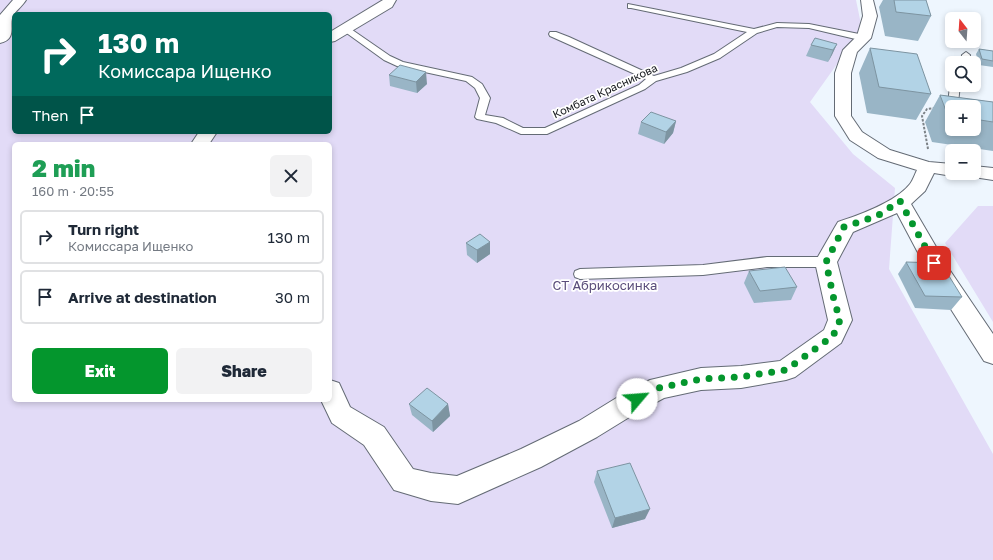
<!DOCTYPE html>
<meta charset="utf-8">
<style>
:root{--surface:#fff;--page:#f2f2f3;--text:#1f2937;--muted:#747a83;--line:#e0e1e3;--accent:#04962d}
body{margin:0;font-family:"Golos Text",sans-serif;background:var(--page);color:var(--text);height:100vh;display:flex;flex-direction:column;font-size:15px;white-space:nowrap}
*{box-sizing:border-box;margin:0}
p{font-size:13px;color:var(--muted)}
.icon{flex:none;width:22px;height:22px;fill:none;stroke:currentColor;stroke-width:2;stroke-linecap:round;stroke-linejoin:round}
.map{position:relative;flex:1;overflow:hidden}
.details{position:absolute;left:12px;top:142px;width:320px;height:260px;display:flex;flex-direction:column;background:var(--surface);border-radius:6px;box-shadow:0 2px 6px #0003}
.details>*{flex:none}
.top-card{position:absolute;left:12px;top:12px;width:320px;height:122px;border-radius:6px;box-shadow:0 2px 6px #0003;background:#00695c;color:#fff;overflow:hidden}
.needle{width:26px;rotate:343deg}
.fabs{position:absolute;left:945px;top:12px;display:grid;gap:8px}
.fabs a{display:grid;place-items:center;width:36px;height:36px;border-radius:6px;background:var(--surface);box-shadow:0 2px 6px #0003;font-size:20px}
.pin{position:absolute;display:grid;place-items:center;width:34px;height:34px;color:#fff;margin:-17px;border-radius:8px;box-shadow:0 2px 6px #0006}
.me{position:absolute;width:44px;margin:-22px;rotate:63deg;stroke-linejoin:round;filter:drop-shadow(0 0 3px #0008)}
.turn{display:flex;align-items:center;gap:14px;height:84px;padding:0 20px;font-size:18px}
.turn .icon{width:52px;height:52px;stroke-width:2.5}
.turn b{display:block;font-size:28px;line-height:34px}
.then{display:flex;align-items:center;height:38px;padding:0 20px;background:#0003;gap:8px;font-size:15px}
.round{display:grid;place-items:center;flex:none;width:42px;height:42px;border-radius:6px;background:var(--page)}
.overview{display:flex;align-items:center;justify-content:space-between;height:68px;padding:0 20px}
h1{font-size:24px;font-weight:800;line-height:30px;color:#1e9e55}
.cta{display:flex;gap:8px;margin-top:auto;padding:8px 20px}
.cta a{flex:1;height:46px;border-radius:6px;background:var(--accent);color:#fff;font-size:16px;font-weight:800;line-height:46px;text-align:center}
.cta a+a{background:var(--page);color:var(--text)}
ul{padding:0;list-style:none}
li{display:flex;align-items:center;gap:12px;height:54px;margin:0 8px 6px;padding:0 12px;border:2px solid var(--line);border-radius:6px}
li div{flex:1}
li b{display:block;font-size:15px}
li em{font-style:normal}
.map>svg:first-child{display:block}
</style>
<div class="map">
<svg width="993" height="560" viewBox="0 0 993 560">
<rect width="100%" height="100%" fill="#eef6fe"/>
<path fill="#e2dbf7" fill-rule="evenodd" d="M0 0H856L862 29 810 102 853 154 895 188 889 269 993 454V560H0ZM14 14H330V132H14ZM14 144H330V400H14Z
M978 206H993V322L945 243Z"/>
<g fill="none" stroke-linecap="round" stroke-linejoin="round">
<g stroke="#646b75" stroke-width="2">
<path id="service" d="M628 4 754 29 777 23 809 24 864 35 868 38 864 41 809 28 777 27 757 33 720 58 687 72 656 81 645 89 547 134H521L496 123 477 119 475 117 480 98 475 88 466 81 397 66 384 60 341 29 345 27H348L390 56 403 62 472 77 482 84 490 98 485 115 503 118 523 128H545L639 85 646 79 550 36 549 34 550 32H556L569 37 654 76 681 68 714 54 747 32 631 8H628Z
M966 52 970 55 969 63H961L962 55Z
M952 83V85H960L958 103 969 105 971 107H950L948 105 950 85Z
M767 257H826L830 259 832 262 830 265 826 267H767L703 275 580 279 575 277 574 274 575 271 580 269 703 265Z"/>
</g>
<g stroke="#646b75" stroke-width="2">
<path id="minor" d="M13 0H26C23 5 17 10 14 14 7 23 19 39 0 43V15Z
M383 0H396L392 7 335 41 330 42V32Z
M861 0H873L877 16 871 38 857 52 851 73V116L862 132 890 150 929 162 952 164V173H959L952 176 934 173 925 191 911 204 949 269 993 334V364L984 361 933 281 897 213 853 232 837 262 852 320 841 343 795 377 786 380 741 388 701 390 664 398 636 413 597 437 541 467 458 504 431 501 394 490 364 445 332 423 321 400H330V380L339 383 350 407 384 427 413 469 431 473 457 476 521 449 579 421 618 397 650 380 701 368 741 366 780 361 824 330 828 320 815 262 835 227 838 222C859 215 896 202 910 184 913 180 915 174 917 170L878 158 850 140 835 116V73L843 50 857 36 863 16Z
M199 132H217L209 144H191Z
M974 166 993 168V180L967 176 965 173H974Z"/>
</g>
<path stroke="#7d8388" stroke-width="2" stroke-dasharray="2.5 1.5" stroke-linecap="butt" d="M928 149 922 116 927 109 935 108"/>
<use href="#service" fill="#fff" fill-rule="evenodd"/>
<use href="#minor" fill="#fff" fill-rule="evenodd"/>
</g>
<path fill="#99b5c6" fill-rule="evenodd" d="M883 0H926L931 16 918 41 885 36 879 7Z
M837 44 828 62 806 56 811 45Z
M870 48 931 94 916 120 867 113 859 73Z
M979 49 993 51V67L979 65 976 54Z
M389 75 427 84 417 93 390 86Z
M940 95 993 102V151L932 142 925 122ZM952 107H974V129H952Z
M676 121 673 133 664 144 638 134 641 122Z
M490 242V254L477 263 467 255 466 243Z
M906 262 962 297 951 310 915 308 898 274Z
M749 271 797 287 791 300 754 303 744 283Z
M409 404H448L450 416 433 432 412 415Z
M597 471 645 519 612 528 594 482Z"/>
<path fill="#7d94a1" d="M837 44 832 55 828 62 833 50Z
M426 72 427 84 417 93 416 82Z
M676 121 673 133 664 144 666 132Z
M490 242V254L477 263V250Z
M448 404 450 416 433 432 432 421Z
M650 509 645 519 612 528 615 518Z"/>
<path fill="#b2d3e6" stroke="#7d94a1" d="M894 0H926L931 16 896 12Z
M815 38 837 44 833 50 811 45Z
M870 48 917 54 931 94 879 87Z
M979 49 993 51V61L982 59Z
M400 65 426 72 416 82 389 75Z
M940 95 993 102V122L974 119V107H952V116H948Z
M651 112 676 121 666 132 641 122Z
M480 234 490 242 477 250 466 243Z
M906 262 941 263 962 297 925 296Z
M785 267 797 287 760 291 749 271Z
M427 388 448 404 432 421 409 404Z
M630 463 650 509 615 518 597 471Z"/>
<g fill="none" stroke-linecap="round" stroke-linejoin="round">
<path stroke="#04962d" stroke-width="7" stroke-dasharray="0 12.6" d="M637 399 659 388 701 379 740 377 786 370 833 336 840 320 834 300 826 262 844 227 877 216 900 201 934 263"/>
</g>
<g text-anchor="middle" stroke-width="3.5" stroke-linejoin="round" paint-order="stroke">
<g font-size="11" fill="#13161a" stroke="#fff">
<text transform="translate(605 91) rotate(-25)" y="4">Комбата Красникова</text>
</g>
<g font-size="13" fill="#5b4e7b" stroke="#fff">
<text x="605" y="290">СТ Абрикосинка</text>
</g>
</g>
</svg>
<div class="fabs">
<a><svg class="needle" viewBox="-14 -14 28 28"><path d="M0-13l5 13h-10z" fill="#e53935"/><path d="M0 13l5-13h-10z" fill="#747a83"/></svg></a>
<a><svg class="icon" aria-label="search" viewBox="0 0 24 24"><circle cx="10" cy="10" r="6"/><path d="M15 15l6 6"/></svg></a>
<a>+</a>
<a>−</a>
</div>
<div class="pin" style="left:934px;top:263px;background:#d93025"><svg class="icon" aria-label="arrive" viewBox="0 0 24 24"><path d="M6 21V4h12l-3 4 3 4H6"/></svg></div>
<svg class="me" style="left:637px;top:399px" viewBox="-20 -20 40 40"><circle r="19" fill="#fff"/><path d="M0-13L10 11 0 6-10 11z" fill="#04962d"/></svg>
<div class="top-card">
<div class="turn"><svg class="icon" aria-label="right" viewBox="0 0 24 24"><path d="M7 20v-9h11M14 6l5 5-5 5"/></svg><div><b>130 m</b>Комиссара Ищенко</div></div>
<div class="then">Then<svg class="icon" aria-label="arrive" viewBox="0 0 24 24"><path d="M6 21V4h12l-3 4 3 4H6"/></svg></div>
</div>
<section class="details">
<div class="overview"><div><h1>2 min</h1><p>160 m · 20:55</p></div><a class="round"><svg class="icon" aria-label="close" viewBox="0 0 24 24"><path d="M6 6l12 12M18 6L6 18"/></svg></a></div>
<ul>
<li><svg class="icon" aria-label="right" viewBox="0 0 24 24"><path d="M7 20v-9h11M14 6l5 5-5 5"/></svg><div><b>Turn right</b><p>Комиссара Ищенко</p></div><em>130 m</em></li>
<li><svg class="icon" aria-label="arrive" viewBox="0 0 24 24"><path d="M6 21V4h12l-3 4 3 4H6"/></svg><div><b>Arrive at destination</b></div><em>30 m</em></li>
</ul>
<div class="cta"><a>Exit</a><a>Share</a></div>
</section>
</div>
